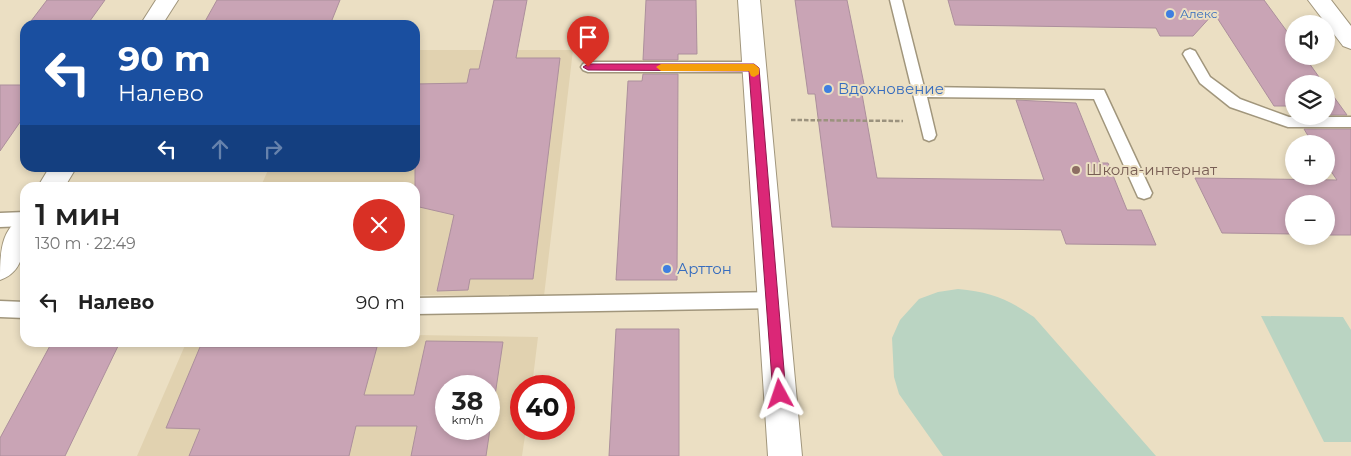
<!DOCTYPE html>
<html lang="ru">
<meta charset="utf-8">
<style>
:root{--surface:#fff;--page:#f6f6f6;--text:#222;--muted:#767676}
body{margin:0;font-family:Montserrat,sans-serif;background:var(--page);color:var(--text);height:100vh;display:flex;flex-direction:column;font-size:19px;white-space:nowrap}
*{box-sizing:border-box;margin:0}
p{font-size:16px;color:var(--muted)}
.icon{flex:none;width:28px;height:28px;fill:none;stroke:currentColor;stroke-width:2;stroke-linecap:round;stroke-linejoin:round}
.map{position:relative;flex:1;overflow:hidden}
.drawer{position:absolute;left:20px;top:182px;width:400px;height:165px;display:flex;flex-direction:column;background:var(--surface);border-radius:15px;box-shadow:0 2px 8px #0003}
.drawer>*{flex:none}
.guide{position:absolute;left:20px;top:20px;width:400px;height:152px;border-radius:15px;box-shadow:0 2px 8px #0003;background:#1a4fa0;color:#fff;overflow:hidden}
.controls{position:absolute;left:1285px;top:15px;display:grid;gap:10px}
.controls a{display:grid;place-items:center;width:50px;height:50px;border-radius:50%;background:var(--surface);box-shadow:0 2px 8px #0003;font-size:25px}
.speed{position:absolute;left:435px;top:375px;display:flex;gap:10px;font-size:25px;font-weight:700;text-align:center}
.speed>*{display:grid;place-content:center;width:65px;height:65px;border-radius:50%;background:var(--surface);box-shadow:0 2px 8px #0003;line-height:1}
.speed small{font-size:12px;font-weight:400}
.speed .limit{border:8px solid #d22;background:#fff;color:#111}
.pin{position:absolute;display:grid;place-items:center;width:42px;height:42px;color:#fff;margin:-51px -21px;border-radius:50% 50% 50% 0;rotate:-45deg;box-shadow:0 0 5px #0007}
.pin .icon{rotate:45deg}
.me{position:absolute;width:55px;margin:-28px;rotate:355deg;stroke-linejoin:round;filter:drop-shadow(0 0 4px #0008)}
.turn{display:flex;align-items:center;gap:18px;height:105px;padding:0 15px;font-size:22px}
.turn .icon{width:65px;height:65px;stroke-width:2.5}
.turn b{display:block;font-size:35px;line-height:42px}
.lanes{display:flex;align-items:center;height:48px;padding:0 15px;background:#0003;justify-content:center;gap:25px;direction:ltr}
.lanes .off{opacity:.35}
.round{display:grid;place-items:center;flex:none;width:52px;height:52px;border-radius:26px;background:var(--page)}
.headline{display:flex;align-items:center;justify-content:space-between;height:85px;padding:0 15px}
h1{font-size:30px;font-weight:600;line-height:38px}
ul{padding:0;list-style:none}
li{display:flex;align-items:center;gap:15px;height:70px;padding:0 15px}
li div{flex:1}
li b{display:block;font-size:19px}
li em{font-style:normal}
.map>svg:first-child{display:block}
</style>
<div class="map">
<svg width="1351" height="456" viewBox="0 0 1351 456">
<rect width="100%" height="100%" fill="#ebdfc3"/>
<path fill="#e1d2b0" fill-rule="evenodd" d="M415 50H573L544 296 415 295V188H260L269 168H415Z
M415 335 538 337 532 386H521V429H526L522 456H137L186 343 415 342ZM446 386H489V429H446Z"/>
<path fill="#bad4c2" d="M958 289C990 292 1008 299 1034 317L1156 456H943L899 394 894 377 892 338 900 320 919 299 938 292Z
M1261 316 1343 317 1351 330V442H1324Z"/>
<path fill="#c9a4b5" stroke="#ac8f9c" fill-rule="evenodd" d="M47 0H105L87 25H28Z
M217 0H340L330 25H203Z
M494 0H527L516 58H560L533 279H470L468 290 437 291 454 215 415 206V84L467 83 470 69H479Z
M646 0H696L697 54H678V60H643Z
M795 0H847L866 94H862L877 178 1044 180 1016 100 1076 103 1100 163H1108L1127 210H1141L1156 245 1066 244 1061 230 832 227 815 94H808Z
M948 0H1264L1294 41V56H1304L1324 84H1294V113L1289 106H1274L1214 13 1193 36H1160L1156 28 955 25Z
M643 74H678L677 280H616L628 81H642Z
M0 85H25V115L0 151Z
M1326 86 1347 115H1326Z
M1304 129H1351V235H1326V204H1294V234L1222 233 1195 178 1337 180 1326 164V144H1313Z
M616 329H679V456H609Z
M426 341 503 342 486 456H411L417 426H356L349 456H189L200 429 166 428 200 347H377L364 395H414ZM446 386H489V429H446Z
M52 342H120L65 456H0V438Z"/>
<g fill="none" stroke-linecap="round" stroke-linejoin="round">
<g stroke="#a1967c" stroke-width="3">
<path id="lane" d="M890 0H902L924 87 1104 90 1152 193 1150 197 1144 199 1138 197 1094 99 927 97 936 135 934 139 929 141 924 139Z
M1190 49 1195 51 1210 77 1240 99 1289 117H1351V127H1288L1230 107 1200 83 1183 54 1185 51Z
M588 62H754L759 64 761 67 759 70 754 72H588L583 70 581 67 583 64Z
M25 212V226L0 227V213Z
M772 292 778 295 781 300 778 305 772 308 415 314V298Z
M0 301 25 302V318L0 317Z"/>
</g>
<g stroke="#a1967c" stroke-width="2">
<path id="secondary" d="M156 0H178L162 25H140Z
M738 0H760L802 456H768Z
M1308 0H1331L1351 26V49L1343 46Z
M49 168H76L64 188H37Z
M25 217C25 241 27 271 0 280 0 256 0 226 25 217Z"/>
</g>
<path stroke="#9b927e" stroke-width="2.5" stroke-dasharray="4.5 2" stroke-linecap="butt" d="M791 120 903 121"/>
<use href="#lane" fill="#fff" fill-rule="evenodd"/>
<use href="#secondary" fill="#fff" fill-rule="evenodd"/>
</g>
<path fill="#db2777" stroke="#8e194d" d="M588 64H754L759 68 786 394 784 399 780 401 775 399 773 394 749 71 588 70 583 67Z"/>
<path fill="#f59e0b" d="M661 64H754L759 68V74L754 77 751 76 749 71H661L656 67Z"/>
<g fill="#3f7fe0" stroke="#ebdfc3" stroke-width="2">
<circle cx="1170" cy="14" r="5"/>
<circle cx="828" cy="89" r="5"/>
<circle cx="667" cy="269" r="5"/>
</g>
<circle fill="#8d6e63" stroke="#ebdfc3" stroke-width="2" cx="1076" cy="170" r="5"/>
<g text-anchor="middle" stroke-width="4" stroke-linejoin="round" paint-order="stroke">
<g font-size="12" fill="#366cbe" stroke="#ebdfc3" text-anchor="start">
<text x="1180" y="18">Алекс</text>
</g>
<g font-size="15" fill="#366cbe" stroke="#ebdfc3" text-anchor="start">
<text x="838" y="94">Вдохновение</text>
<text x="677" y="274">Арттон</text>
</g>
<g font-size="15" fill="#785e54" stroke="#ebdfc3" text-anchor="start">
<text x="1086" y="175">Школа-интернат</text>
</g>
</g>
</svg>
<div class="controls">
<a><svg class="icon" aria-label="sound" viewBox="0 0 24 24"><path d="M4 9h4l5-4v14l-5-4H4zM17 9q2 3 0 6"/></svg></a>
<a><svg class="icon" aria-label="layers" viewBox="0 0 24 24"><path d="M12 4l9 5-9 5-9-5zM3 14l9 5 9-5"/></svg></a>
<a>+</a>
<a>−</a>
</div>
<div class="speed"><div>38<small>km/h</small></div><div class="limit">40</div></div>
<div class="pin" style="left:588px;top:67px;background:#d93025"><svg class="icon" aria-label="arrive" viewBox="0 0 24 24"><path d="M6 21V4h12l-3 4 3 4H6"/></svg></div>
<svg class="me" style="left:780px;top:394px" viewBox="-20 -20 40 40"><path d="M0-17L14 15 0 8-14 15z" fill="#db2777" stroke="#fff" stroke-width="4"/></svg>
<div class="guide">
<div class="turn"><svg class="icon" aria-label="left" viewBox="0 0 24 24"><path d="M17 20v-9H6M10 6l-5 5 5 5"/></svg><div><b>90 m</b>Налево</div></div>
<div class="lanes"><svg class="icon" aria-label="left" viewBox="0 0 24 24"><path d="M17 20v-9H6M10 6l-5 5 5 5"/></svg><svg class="icon off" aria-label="ahead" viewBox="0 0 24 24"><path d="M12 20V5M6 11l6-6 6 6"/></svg><svg class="icon off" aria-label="right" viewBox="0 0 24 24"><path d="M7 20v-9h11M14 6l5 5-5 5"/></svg></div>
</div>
<section class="drawer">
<div class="headline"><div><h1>1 мин</h1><p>130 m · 22:49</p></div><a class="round" style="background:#d93025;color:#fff"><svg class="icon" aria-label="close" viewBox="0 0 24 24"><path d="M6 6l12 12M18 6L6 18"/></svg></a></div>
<ul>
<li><svg class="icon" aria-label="left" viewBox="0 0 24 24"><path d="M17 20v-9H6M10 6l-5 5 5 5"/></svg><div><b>Налево</b></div><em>90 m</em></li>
</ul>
</section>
</div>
